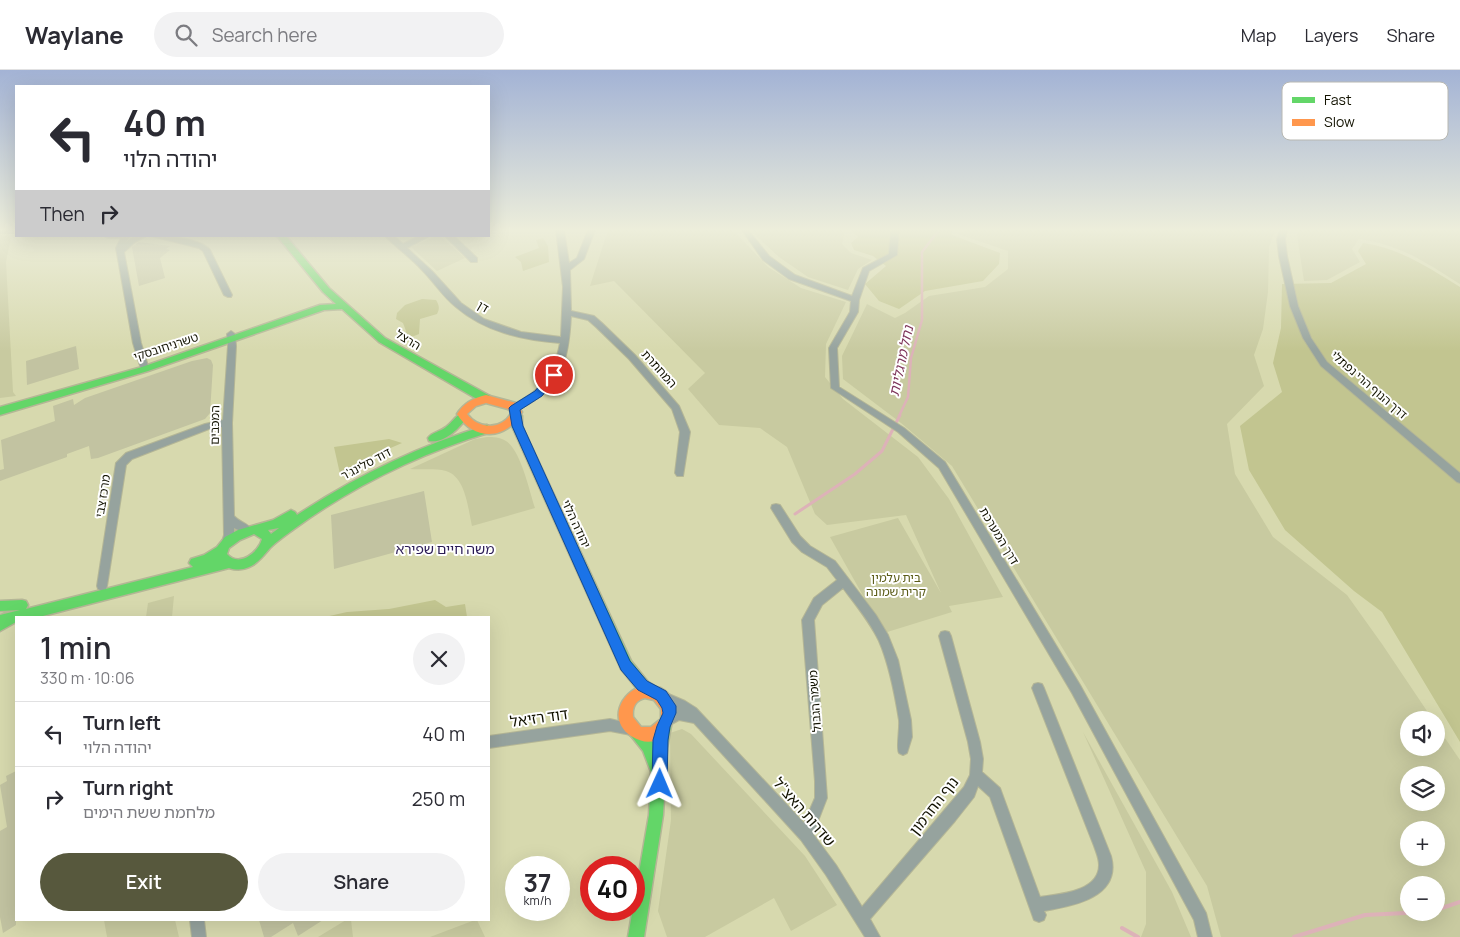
<!DOCTYPE html>
<meta charset="utf-8">
<style>
:root{--surface:#fff;--page:#f2f2f3;--text:#2b2b33;--muted:#7c7c81;--line:#e1e1e2;--accent:#57583d}
body{margin:0;font-family:Manrope,"Noto Sans Hebrew",sans-serif;background:var(--page);color:var(--text);height:100vh;display:flex;flex-direction:column;font-size:19px;white-space:nowrap}
*{box-sizing:border-box;margin:0}
p{font-size:16px;color:var(--muted)}
.icon{flex:none;width:28px;height:28px;fill:none;stroke:currentColor;stroke-width:2;stroke-linecap:round;stroke-linejoin:round}
.map{position:relative;flex:1;overflow:hidden}
.side{position:absolute;left:15px;top:546px;width:475px;height:305px;display:flex;flex-direction:column;background:var(--surface);border-radius:0px;box-shadow:0 5px 20px #0002}
.side>*{flex:none}
.banner{position:absolute;left:15px;top:15px;width:475px;height:152px;border-radius:0px;box-shadow:0 5px 20px #0002;background:#fff;color:var(--text);overflow:hidden}
.controls{position:absolute;left:1400px;top:641px;display:grid;gap:10px}
.controls a{display:grid;place-items:center;width:45px;height:45px;border-radius:50%;background:var(--surface);box-shadow:0 5px 20px #0002;font-size:25px}
.speed{position:absolute;left:505px;top:786px;display:flex;gap:10px;font-size:25px;font-weight:700;text-align:center}
.speed>*{display:grid;place-content:center;width:65px;height:65px;border-radius:50%;background:var(--surface);box-shadow:0 5px 20px #0002;line-height:1}
.speed small{font-size:12px;font-weight:400}
.speed .limit{border:8px solid #d22;background:#fff;color:#111}
.pin{position:absolute;display:grid;place-items:center;width:42px;height:42px;color:#fff;margin:-21px;border:2px solid #fff;border-radius:50%;box-shadow:0 1px 5px #0007}
.me{position:absolute;width:55px;margin:-28px;rotate:1deg;stroke-linejoin:round;filter:drop-shadow(0 0 4px #0008)}
.turn{display:flex;align-items:center;gap:18px;height:105px;padding:0 25px;font-size:22px}
.turn .icon{width:65px;height:65px;stroke-width:2.5}
.turn b{display:block;font-size:35px;line-height:42px}
.then{display:flex;align-items:center;height:48px;padding:0 25px;background:#0003;gap:10px;font-size:19px}
.round{display:grid;place-items:center;flex:none;width:52px;height:52px;border-radius:26px;background:var(--page)}
.summary{display:flex;align-items:center;justify-content:space-between;height:85px;padding:0 25px}
h1{font-size:30px;font-weight:600;line-height:38px}
.primary-button{display:flex;gap:10px;margin-top:auto;padding:10px 25px}
.primary-button a{flex:1;height:58px;border-radius:30px;background:var(--accent);color:#fff;font-size:20px;font-weight:600;line-height:58px;text-align:center}
.primary-button a+a{background:var(--page);color:var(--text)}
ul{padding:0;list-style:none}
li{display:flex;align-items:center;gap:15px;height:65px;padding:0 25px;border-top:1px solid var(--line)}
li div{flex:1}
li b{display:block;font-size:19px}
li em{font-style:normal}
header{display:flex;align-items:center;gap:30px;box-sizing:border-box;height:70px;padding:0 25px;background:var(--surface);border-bottom:1px solid var(--line)}
header strong{font-size:24px}
nav{display:flex;gap:28px;margin-inline-start:auto;font-size:18px}
.search{width:350px;height:45px;background:var(--page);display:flex;align-items:center;gap:12px;box-sizing:border-box;padding:0 18px;border-radius:28px;color:var(--muted);font-size:19px}
.map>svg:first-child{display:block}
</style>
<header>
<strong>Waylane</strong>
<div class="search"><svg class="icon" aria-label="search" viewBox="0 0 24 24"><circle cx="10" cy="10" r="6"/><path d="M15 15l6 6"/></svg>Search here</div>
<nav><a>Map</a><a>Layers</a><a>Share</a></nav>
</header>
<div class="map">
<svg width="1460" height="867" viewBox="0 0 1460 867">
<rect width="100%" height="100%" fill="#d7d9ae"/>
<path fill="#c8caa0" fill-rule="evenodd" d="M608 160H733L768 197 801 218 846 232 826 274 825 307 843 329 918 387 949 429 1003 527 949 536 952 542 884 563 830 467 898 448 941 523 906 445 827 455 815 444 787 377 760 358 719 355 688 319 705 303 614 211 590 216Z
M750 160H845L842 174 851 183 872 190 858 199 848 220 808 207 779 187Z
M964 160H1275L1269 177 1268 222 1263 259 1254 285 1264 316 1227 354 1235 404 1273 467 1347 525 1382 574 1433 650H1409V678H1436V655L1460 690V867H1221L1207 816 952 396 901 353 843 309 842 286 867 234 895 248 905 243 929 226 985 217 1008 199V181L958 164ZM1409 705H1436V732H1409ZM1409 760H1436V788H1409ZM1409 815H1436V842H1409Z
M1299 160H1460V214C1425 192 1401 175 1359 169L1352 179 1360 192 1327 210 1304 211 1297 165Z
M0 165 11 167 6 192 13 322 16 326 0 328Z
M436 166H440L465 188 437 201 411 177Z
M487 367C493 367 500 367 506 371 521 381 529 420 535 438L472 456C468 439 466 407 446 401 435 398 421 400 410 399L475 369Z
M174 526 172 547H146L148 533Z
M682 659 691 664 805 786 837 835 791 861 774 828 705 867H667L658 841 671 750 670 663Z
M1083 662 1172 822 1191 867H1141L1146 854V802Z
M104 850H175L179 867H107Z
M346 850H351L353 867H318Z
M475 850H477L485 867H430Z"/>
<path fill="#c2c590" d="M851 160H952V165L1000 183 999 194 983 211 925 221 899 239 879 231 865 214 886 196 873 186 854 180 851 173 858 167Z
M543 168 548 176 549 192 523 201 521 192 515 187 539 178 536 170Z
M1363 173C1400 178 1429 198 1460 217V672L1382 542 1354 521 1285 460 1249 400 1240 356 1282 322 1273 293 1281 258 1282 214 1331 213 1366 194 1358 181Z
M422 229 436 230C439 235 440 238 437 244L420 249 419 264 409 268 404 264 406 261 403 253 396 249 397 243 405 235Z
M389 369 402 373 370 387 340 404 334 377Z
M435 530 446 537 465 534 467 547H325L347 542 389 539Z"/>
<g fill="none" stroke-linecap="round" stroke-linejoin="round">
<path stroke="#ddb2b8" stroke-width="2.5" d="M899 346 908 327 911 288 922 250V182L939 160"/>
<path stroke="#ddb2b8" stroke-width="3" d="M795 444 855 404 882 381 900 345"/>
<path stroke="#ddb2b8" stroke-width="4" d="M1436 840 1460 832
M1122 858 1138 867
M1294 867 1365 845 1426 842"/>
</g>
<path fill="#c2c3a1" d="M139 172 170 176 166 179 170 180 160 188 165 208 139 216 132 177Z
M76 276 79 299 27 315 26 291Z
M207 288 211 290 213 295 210 343 205 349 98 388 91 389 89 376 67 384V387L0 411V400L4 399 1 370 55 351 53 336 73 329 74 335 85 328 192 291Z
M424 421 432 472 334 499 331 445Z
M16 701V855L3 863 0 847V761L7 757 0 715 7 711 6 706Z
M259 850H323L298 866 293 853 271 867H264Z"/>
<g fill="none" stroke-linecap="round" stroke-linejoin="round">
<g stroke="#b4b696" stroke-width="2">
<path id="street" d="M0 160H16V163H0Z
M556 160H564L569 193 577 188 588 160H595L584 189 570 200 571 241 594 246 602 253 635 285 679 336 690 362 683 406H677L675 403 680 362 672 339 629 289 596 257 588 250 571 246C569 284 564 314 529 334 523 337 517 342 511 340L509 338 511 336C542 318 553 310 560 273 523 270 485 262 456 237 443 227 434 212 422 200 411 188 397 178 385 166H394L403 174 419 166H429L407 178 432 201 461 233 484 249 521 262 561 267 563 217Z
M742 160H748L769 186 795 205 852 226 863 198 889 184 891 160H899L897 185 869 201 859 230 858 242 837 278 839 317 904 358 945 392 1080 615 1206 843 1212 867H1198L1194 850 1072 623 939 398 898 362 831 318 829 278 850 242 851 231 789 209 763 190Z
M1280 160H1287L1285 169 1287 186 1298 236 1311 268 1327 292 1460 403V413L1457 412 1321 296 1303 268 1290 236 1279 186 1277 169Z
M104 166H130L125 174C131 166 136 166 146 166L135 172 124 182 141 273 149 299 148 301H142L141 299 133 273 116 178 121 168H108Z
M151 166C167 166 200 168 210 180L232 225 231 227H228L224 225 203 181 199 178Z
M445 166H454L477 188V192H471Z
M231 261 235 264 236 276 232 353 234 446C239 452 248 453 252 460L251 463 247 464 234 458V465L231 475H223L222 472 224 465 222 357 209 359 132 389 126 395 107 516 106 519 102 521 98 519 97 516 116 393 126 383 205 354 223 350 228 276 227 264Z
M776 434 780 435 800 466 810 476 835 491 876 545 888 565 898 590 911 650 912 667 907 683 903 685 899 683C896 678 900 659 899 650 895 625 889 594 879 571 870 552 856 535 843 518L822 535 814 550 827 728 813 764 836 795 862 837 964 717 970 705 971 689 968 672 939 566 941 562 945 561 949 562 951 566 980 672 983 689 982 702 1000 718 1040 827C1059 824 1099 822 1099 795 1099 788 1096 782 1094 776L1032 618 1034 614 1038 613 1042 614 1044 618 1111 786C1122 827 1074 836 1044 841L1046 845 1044 850 1039 852 1034 850 990 727 978 716 974 727 955 751 870 849 880 867H865L826 805 801 770 694 653 679 650 668 656 664 654 662 650 664 646 676 639 660 632 658 628 660 624 664 622 685 631 696 638 804 753 815 728V711L802 550 814 528 837 510 827 497 802 482 792 472 771 438 772 435Z
M610 649 635 655 637 659 635 663 631 665 610 661 489 678V666Z
M190 850H204L206 867H192Z"/>
</g>
<g stroke="#b4b696" stroke-width="3">
<path id="fast" d="M277 166H286L329 218 385 268 490 326 491 329 490 332H482L379 272 342 239 324 240 148 301 0 345V337L142 297 320 235 336 234 323 222Z
M517 342 522 346V356L631 591 648 612 660 619 662 623 660 627 655 629 638 620 621 599 512 356V346Z
M462 343 467 347C460 358 444 374 429 371L428 368C432 362 440 362 446 357 452 353 455 346 462 343Z
M487 355 492 359 491 362C421 383 353 416 294 459 286 465 276 472 270 478 259 491 249 504 229 498L35 548H16V552L0 561V545L20 540 0 541V531L22 530 26 531 28 535 26 539 193 497 189 493 191 489 204 485 217 477 225 467 238 460 273 450 291 440 295 442 297 445C356 406 419 376 487 355ZM279 458 271 464 268 460ZM254 464 262 469C259 482 239 498 227 484L229 478 240 470Z
M664 649 669 651 671 656 667 678 663 745 644 867H628L649 745 651 702 643 681 628 662 630 657 635 655 640 657 654 674 659 651Z"/>
</g>
<g stroke="#b4b696" stroke-width="3">
<path id="slow" d="M486 325 516 333 522 342C507 370 474 372 457 344 464 333 473 328 486 325ZM486 333 508 339 512 342C502 360 479 360 467 344L476 336Z
M643 616C695 610 675 694 631 666 608 651 620 622 643 616ZM645 628 654 630 661 639V649L651 657H641L633 647C632 638 635 630 645 628Z"/>
</g>
<use href="#street" fill="#96a39e" fill-rule="evenodd"/>
<use href="#fast" fill="#63d668" fill-rule="evenodd"/>
<use href="#slow" fill="#ff974d" fill-rule="evenodd"/>
</g>
<linearGradient id="sky" x2="0" y2="1"><stop stop-color="#a3b3d5"/><stop offset="0.57" stop-color="#edeedb"/><stop offset="1" stop-color="#edeedb" stop-opacity="0"/></linearGradient>
<rect width="1460" height="281" fill="url(#sky)"/>
<path fill="#1a73e8" stroke="#114b97" d="M554 301 559 305 542 326 520 340 523 356 630 591 647 611 666 621 676 636V643L670 657 668 670 667 714 665 719 660 721 654 719 652 714 653 670 657 656 663 643 662 638 657 630 638 620 621 600 512 356 509 338 511 336 535 321 551 302Z"/>
<g text-anchor="middle" stroke-width="4" stroke-linejoin="round" paint-order="stroke">
<g font-size="12" fill="#121200" stroke="#fff">
<text transform="translate(483 237) rotate(30)" y="4">דן</text>
<text transform="translate(408 270) rotate(31)" y="4">הרצל</text>
<text transform="translate(166 277) rotate(-18)" y="4">טשרניחובסקי</text>
<text transform="translate(659 299) rotate(48)" y="4">המחתרת</text>
<text transform="translate(1369 315) rotate(41)" y="4">דרך הנוף הרי נפתלי</text>
<text transform="translate(215 355) rotate(-89)" y="4">המכבים</text>
<text transform="translate(366 394) rotate(-28)" y="4">דוד סלינג'ר</text>
<text transform="translate(103 426) rotate(-81)" y="4">מרכז צבי</text>
<text transform="translate(576 454) rotate(65)" y="4">יהודה הלוי</text>
<text transform="translate(999 466) rotate(59)" y="4">דרך המערכת</text>
<text transform="translate(815 631) rotate(-94)" y="4">משמר הגבול</text>
</g>
<g font-size="12" fill="#5b5c18" stroke="#fff">
<text x="896" y="512">בית עלמין<tspan x="896" dy="14">קרית שמונה</tspan></text>
</g>
<g font-size="14" font-style="italic" fill="#7e355a" stroke="#fff">
<text transform="translate(901 291) rotate(-78)" y="5">נחל מרגליות</text>
</g>
<g font-size="14" fill="#2b1c56" stroke="#fff">
<text x="445" y="484">משה חיים שפירא</text>
</g>
<g font-size="15" fill="#121200" stroke="#fff">
<text transform="translate(539 648) rotate(-8)" y="5">דוד רזיאל</text>
<text transform="translate(934 736) rotate(-52)" y="5">נוף החרמון</text>
<text transform="translate(804 742) rotate(49)" y="5">שדרות האצ"ל</text>
</g>
</g>
<rect x="1282" y="12" width="166" height="58" rx="8" fill="#fff" stroke="#b8b8b2" stroke-width="1"/>
<rect x="1292" y="27" width="23" height="6" fill="#63d668"/>
<rect x="1292" y="49" width="23" height="7" fill="#ff974d"/>
<g font-size="14" fill="#121200">
<text x="1324" y="35">Fast</text>
<text x="1324" y="57">Slow</text>
</g>
</svg>
<div class="controls">
<a><svg class="icon" aria-label="sound" viewBox="0 0 24 24"><path d="M4 9h4l5-4v14l-5-4H4zM17 9q2 3 0 6"/></svg></a>
<a><svg class="icon" aria-label="layers" viewBox="0 0 24 24"><path d="M12 4l9 5-9 5-9-5zM3 14l9 5 9-5"/></svg></a>
<a>+</a>
<a>−</a>
</div>
<div class="speed"><div>37<small>km/h</small></div><div class="limit">40</div></div>
<div class="pin" style="left:554px;top:305px;background:#d93025"><svg class="icon" aria-label="arrive" viewBox="0 0 24 24"><path d="M6 21V4h12l-3 4 3 4H6"/></svg></div>
<svg class="me" style="left:660px;top:714px" viewBox="-20 -20 40 40"><path d="M0-17L14 15 0 8-14 15z" fill="#1a73e8" stroke="#fff" stroke-width="4"/></svg>
<div class="banner">
<div class="turn"><svg class="icon" aria-label="left" viewBox="0 0 24 24"><path d="M17 20v-9H6M10 6l-5 5 5 5"/></svg><div><b>40 m</b>יהודה הלוי</div></div>
<div class="then">Then<svg class="icon" aria-label="right" viewBox="0 0 24 24"><path d="M7 20v-9h11M14 6l5 5-5 5"/></svg></div>
</div>
<section class="side">
<div class="summary"><div><h1>1 min</h1><p>330 m · 10:06</p></div><a class="round"><svg class="icon" aria-label="close" viewBox="0 0 24 24"><path d="M6 6l12 12M18 6L6 18"/></svg></a></div>
<ul>
<li><svg class="icon" aria-label="left" viewBox="0 0 24 24"><path d="M17 20v-9H6M10 6l-5 5 5 5"/></svg><div><b>Turn left</b><p>יהודה הלוי</p></div><em>40 m</em></li>
<li><svg class="icon" aria-label="right" viewBox="0 0 24 24"><path d="M7 20v-9h11M14 6l5 5-5 5"/></svg><div><b>Turn right</b><p>מלחמת ששת הימים</p></div><em>250 m</em></li>
</ul>
<div class="primary-button"><a>Exit</a><a>Share</a></div>
</section>
</div>
